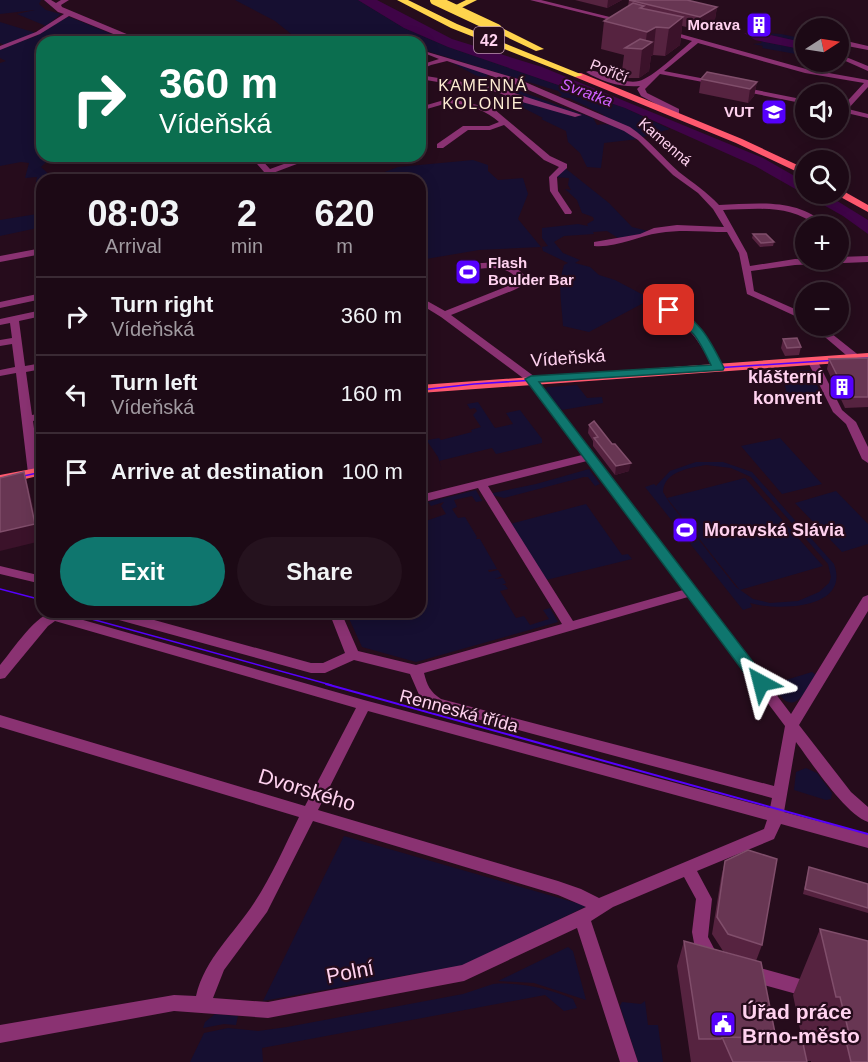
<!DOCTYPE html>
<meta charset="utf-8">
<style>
:root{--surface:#1c0915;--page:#25121e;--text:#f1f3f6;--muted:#a09aa0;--line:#3a2a34;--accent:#0f766e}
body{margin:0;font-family:Arial,sans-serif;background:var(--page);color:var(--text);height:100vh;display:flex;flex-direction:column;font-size:22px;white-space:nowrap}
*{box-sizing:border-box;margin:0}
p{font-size:20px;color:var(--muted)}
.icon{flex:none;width:33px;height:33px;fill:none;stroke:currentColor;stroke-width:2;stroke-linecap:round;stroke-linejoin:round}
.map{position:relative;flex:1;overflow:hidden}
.side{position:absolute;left:36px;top:174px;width:390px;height:444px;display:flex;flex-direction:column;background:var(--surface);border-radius:18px;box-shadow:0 3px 15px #0003,0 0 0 2px var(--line)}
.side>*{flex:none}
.top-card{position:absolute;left:36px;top:36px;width:390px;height:126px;border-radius:18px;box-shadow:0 3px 15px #0003,0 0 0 2px var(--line);background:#0b6e4f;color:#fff;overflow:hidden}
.needle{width:39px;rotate:78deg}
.controls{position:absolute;left:795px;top:18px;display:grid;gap:12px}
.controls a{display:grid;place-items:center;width:54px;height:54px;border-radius:50%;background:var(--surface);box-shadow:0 3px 15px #0003,0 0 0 2px var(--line);font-size:30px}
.pin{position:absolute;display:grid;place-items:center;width:51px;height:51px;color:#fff;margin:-26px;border-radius:12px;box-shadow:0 3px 9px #0006}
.me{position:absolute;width:66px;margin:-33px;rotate:322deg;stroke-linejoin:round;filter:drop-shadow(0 0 4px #0008)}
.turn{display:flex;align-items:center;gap:21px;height:126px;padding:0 24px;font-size:27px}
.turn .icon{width:78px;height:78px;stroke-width:2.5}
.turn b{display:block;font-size:42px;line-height:51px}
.eta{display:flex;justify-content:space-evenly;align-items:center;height:102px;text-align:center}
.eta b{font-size:36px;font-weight:700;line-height:42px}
.button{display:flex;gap:12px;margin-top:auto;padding:12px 24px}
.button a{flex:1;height:69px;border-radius:36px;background:var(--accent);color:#fff;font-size:24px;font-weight:700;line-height:69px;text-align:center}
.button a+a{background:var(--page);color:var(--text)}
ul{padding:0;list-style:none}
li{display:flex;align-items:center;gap:18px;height:78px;padding:0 24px;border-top:2px solid var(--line)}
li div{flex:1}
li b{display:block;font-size:22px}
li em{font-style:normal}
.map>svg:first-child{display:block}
</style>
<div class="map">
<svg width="868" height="1062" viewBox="0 0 868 1062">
<rect width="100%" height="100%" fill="#260c1c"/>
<path fill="#160f31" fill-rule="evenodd" d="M0 0H41L39 4 46 10 61 14 46 26 17 14 35 10 0 14Z
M235 0H358L404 28 448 47 625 108 670 129 643 137 601 117 604 115 569 98 559 97 562 95 558 91 420 49V42H301L275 21Z
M67 16 117 36 122 42H42V156H52L41 167 55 180 36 182 37 177 25 178 29 163 21 162 0 166V63L6 61 0 58V49L36 36Z
M0 22 36 33 4 45 0 43Z
M761 33 781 34 805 39V44L795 50 799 52 796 54 762 48 763 46 753 44 762 43 760 41 795 48 802 42Z
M447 60 490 74 486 76 525 93 593 118 597 125C614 122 624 130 638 139L604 143 601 168 587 167 580 153 568 142 566 131 541 119 543 118 504 98 506 91 492 84V81L475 75Z
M473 160 488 165V171L498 180 523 178 528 194 518 219 541 247 479 250 420 260V180L359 178 379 174 398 167Z
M565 168 609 203 632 227 648 231 639 235 618 238 607 231 593 232 594 234 564 236 554 242 563 253 580 260 575 263 590 267 599 275 615 280 651 299 589 332 563 326C562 305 557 285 564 265L568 263 543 251 542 247 548 246 542 238V228L578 224 588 226 587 224 594 220 593 217 582 213 577 200 565 189 571 190 568 185 569 178 555 177Z
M37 214 42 216V227L0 236V220Z
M810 370 822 396 788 397 781 372Z
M577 385 587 398 602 397 603 403 562 410 545 390 547 387Z
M478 402 495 428 513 424 506 413 520 410 542 439V443C525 447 509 451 496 454L492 448 439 461 442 470 438 457 421 432 428 440 439 438 441 440 472 432 471 430 481 427 473 415 477 411 475 408 470 409 467 404Z
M780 438 822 484 782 494 741 446Z
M696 462H723L752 472 834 564C851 610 777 611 750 603L752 607 743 610 645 487 654 484 656 486 670 471ZM706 465 731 468 751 477 828 564 831 577 829 583 819 592 798 601 770 603 753 599 736 587 669 502 663 492C664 471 690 468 706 465Z
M589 469 600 484 595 486 588 477H584L504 498 492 495 493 493 536 484Z
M745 478 823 566 740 590 667 498Z
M476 490 482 501 476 502 472 496 454 500 457 507 452 509 458 518 465 517 477 537 476 539H480L497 569 488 570 489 572 498 570 502 576 495 579 503 578 506 583 502 585H505L508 589 500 591 516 618 524 616 530 625 549 619 543 610 550 608 558 622 416 662 362 647 346 612H420V523L446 514 441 506 444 502 431 506 428 502Z
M836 491 868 524V544L842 552 795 503Z
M586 504 622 555 628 554 632 559 546 580 510 524Z
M812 672 816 675C802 698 791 719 773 684Z
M806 768 817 773 832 793 831 799 826 800 794 790 796 772Z
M344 836 587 906 464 965 263 1001Z
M568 947 573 951 586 1000 534 983 498 981Z
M493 984C520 982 548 988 573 999L577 1008 564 1011 545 995 262 1048 263 1062H190L204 1033 228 1028 258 1031 287 1027 463 994Z
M645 1001 648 1025H658L663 1062H638L620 1006 622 1002 641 1004Z
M215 1014 238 1016 236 1025 224 1024 203 1028 205 1022Z"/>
<path fill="#3f0447" d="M358 0H377L452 39 542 67 763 158 805 182 806 194H826L868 220V234L843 216 755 166 625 108 448 47 404 28Z
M744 33 766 34 802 42 795 48 755 40Z"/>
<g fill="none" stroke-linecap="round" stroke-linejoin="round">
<path fill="#8a3272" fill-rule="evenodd" d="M44 0H51L56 3 61 0H69L61 5 62 7 129 35 141 42H133L69 16 40 34 0 50V46L36 32 64 14 58 12Z
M530 0H541L626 21 623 23Z
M666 30 806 69 868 80V87L848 109 868 114V118L838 111V107L841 108 864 83 805 73 698 43 664 71 716 81H719V85L660 74 645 89 647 93 679 109V113H673L641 96 637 89 640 86C622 88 600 81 586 72 597 66 622 86 639 81 652 78 680 51 692 41L664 33V31Z
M842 40 868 46V50L842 45 846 57 868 66V71L841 59 838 42Z
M424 51 518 79 630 127C649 140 662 157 679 172 693 183 707 192 719 205 755 204 799 197 826 226H817C790 204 756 209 723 210L747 253 750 266 795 259 838 260V257L868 256V262L795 265 751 271 754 291 806 314V321L747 294 739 253 727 232C704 232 682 229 659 233 638 236 616 248 594 246V242L640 234 654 228 677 225 724 227 713 209 698 193 673 175 638 140 624 131 512 83 447 61 431 65 420 70V65L439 59 424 53Z
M420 75 499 88 582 115 575 117 515 100 497 92 420 79Z
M736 86 806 100V104L736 90Z
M444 100H456L494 109 550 156 567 164V168L557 177 558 191 572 212 571 214H565L550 191 549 177 559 167 544 160 504 125 490 130H468L443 148H437V144L463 126H489L499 122C486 110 462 101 444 104 436 106 428 109 420 111V107Z
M250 156H258L270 169 306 156H318L273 173 279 180H271Z
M42 248V254L0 262V256Z
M482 263C499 262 516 262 526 278L520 287 514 290 451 315 535 377 791 714 863 597 868 595V611L799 725 851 792 868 807V822C845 814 811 762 796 742L784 812 868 834V848L781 824 774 839 697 871 712 899 708 937 719 958 717 963 711 966 705 963 694 943 692 932 696 899 684 877 613 907 591 921 638 1062H620L577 928 464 981 268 1018 174 1011 0 1043V1025L174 995 196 996C205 958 234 934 254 903 272 876 285 845 299 817L0 727V715L305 806 356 708 55 621 48 626 5 678 0 679V665C12 651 37 612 55 612L364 700 770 808 772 798 432 707 420 697 410 674 354 660 325 673H311L108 617 103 615 102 612H125L311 663H323L345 653 329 612H341L358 651 416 665 562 624 478 488 420 503V495L582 455 527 381 441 317 420 304V297L445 311 508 286 513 283 516 278C506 264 484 268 468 270L463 267 468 264ZM587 461 683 590 573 621 488 486ZM688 597 785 726 774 786 441 699C430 692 427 685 424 673ZM368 711 767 820 764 829 599 898 581 889 558 881 318 810ZM313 821 558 895 586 907 462 965 268 1002 213 998 224 970 267 912Z
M42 293V299L0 308V302Z
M668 307C696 317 711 343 724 368L723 370H715C697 340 696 332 665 312L663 310Z
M42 310V316L19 321 25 366 42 363V369L26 372 32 415 42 413V419L33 421 40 473 34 477 28 473 16 373 0 376V370L15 367 12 344 0 346V340L12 338 10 323 0 325V319Z
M812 326H822L861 357V361H853Z
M813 359 818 362 842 410 856 422 868 447V463L862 459 846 424 833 412 808 362Z
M0 566 42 576V584L0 574Z
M749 965 811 982 817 984 820 990 817 996 811 998 749 981 743 979 741 973 743 967Z"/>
<path fill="#ff596f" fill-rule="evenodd" d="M575 73H581L742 139 806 169V176L736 143 575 77Z
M838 188 868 205V212L835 194H838Z
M868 353V361L420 393V385Z
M42 467V475L0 485V475Z"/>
<path fill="#ffd44d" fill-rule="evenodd" d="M397 0H408L457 24 583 75 575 77 451 28Z
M466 0H477L459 9 452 7Z
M494 27H500L544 49 536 51 494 31Z"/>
<path stroke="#5600fd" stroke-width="1.5" d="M420 390 474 384 868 358
M0 481 42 472
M0 589 42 600
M66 612 331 685"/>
<path stroke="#5600fd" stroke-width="2" d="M326 684 868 834"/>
<path stroke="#ffd44d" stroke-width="10" d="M435 0 497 29"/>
</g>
<path fill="#562340" d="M575 0H622L607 8Z
M629 0 717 7 715 19 699 30 682 26 680 45 665 56 653 55 651 56 649 71 639 78H621L624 55 601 49 604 21 628 6Z
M701 79 757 82 754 96 748 103 699 93Z
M753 234 774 242 773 246 760 247 752 238Z
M783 339 801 347 799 355 785 356 781 348Z
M868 358V407L845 408 827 369 829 359Z
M589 425 629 471 615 475 593 446V441L588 433Z
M725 861 762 945 756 961 776 1038 802 1039 793 995 820 929 868 1062H811V1061H807V1062H691L677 966 684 941 743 957 723 951 712 934 721 878Z
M809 867 868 884V913L803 894Z"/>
<path fill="#3b122a" d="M608 0H622L607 8Z
M717 7 715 19 699 30 700 17Z
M683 17 680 45 665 56 669 28Z
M656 27 653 55 651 56 649 71 639 78 642 49 645 47 647 32Z
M757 82 754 96 748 103 750 89Z
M631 463 629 471 615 475 616 466Z
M24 472 29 489 41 541 0 551V532Z"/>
<path fill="#683653" stroke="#804e6b" stroke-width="1.5" d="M629 0H687L717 7 700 17Z
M633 3 644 6 640 8 683 17 669 28 656 27 647 32 604 21Z
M640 39 652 42 642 49 625 48Z
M707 72 757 82 750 89 701 79Z
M753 234H766L774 242 761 243Z
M797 338 801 347 787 348 783 339Z
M868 358V397H848L829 359Z
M594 421 612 444H615L631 463 616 466 594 438 598 437 589 425Z
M24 472 35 524 0 532V478Z
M748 850 777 859 762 945 728 934 717 917 725 861Z
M809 867 868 884V908L805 889Z
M820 929 868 941V1062H851L846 1041H851L840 997H836Z
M684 941 761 962 776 1038 722 1037 721 1039H699Z
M722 1037 802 1039 807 1062H733Z"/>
<path fill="#0f766e" stroke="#0a4d48" stroke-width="1.5" d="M669 307C699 316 711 342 724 368L723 370 539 382 766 679 769 683 766 687H755L525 379 531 376 711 365C697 335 693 329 665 313L663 310Z"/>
<defs>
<g id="building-square" transform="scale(1.35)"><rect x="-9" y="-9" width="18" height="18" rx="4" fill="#5600fd" stroke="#260c1c"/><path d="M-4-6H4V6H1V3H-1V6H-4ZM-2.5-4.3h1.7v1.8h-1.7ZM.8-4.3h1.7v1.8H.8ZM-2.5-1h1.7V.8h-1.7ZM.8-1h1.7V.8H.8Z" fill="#fff"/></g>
<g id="university-square" transform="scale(1.35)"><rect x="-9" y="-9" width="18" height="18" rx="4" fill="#5600fd" stroke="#260c1c"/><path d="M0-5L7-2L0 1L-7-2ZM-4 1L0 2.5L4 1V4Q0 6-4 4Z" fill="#fff"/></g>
<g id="stadium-square" transform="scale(1.35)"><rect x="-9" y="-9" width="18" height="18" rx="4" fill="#5600fd" stroke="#260c1c"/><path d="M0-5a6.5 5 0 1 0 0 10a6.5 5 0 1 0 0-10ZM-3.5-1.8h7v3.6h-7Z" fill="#fff"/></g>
<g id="civic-square" transform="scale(1.35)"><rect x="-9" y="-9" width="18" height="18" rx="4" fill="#5600fd" stroke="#260c1c"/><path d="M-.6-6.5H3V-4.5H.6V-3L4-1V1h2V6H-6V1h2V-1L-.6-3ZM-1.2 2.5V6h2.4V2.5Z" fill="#fff"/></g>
</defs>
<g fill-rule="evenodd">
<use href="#building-square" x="759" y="25"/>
<use href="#university-square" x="774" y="112"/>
<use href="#stadium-square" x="468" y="272"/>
<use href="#building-square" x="842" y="387"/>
<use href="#stadium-square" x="685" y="530"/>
<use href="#civic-square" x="723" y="1024"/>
</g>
<g text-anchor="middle" stroke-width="4.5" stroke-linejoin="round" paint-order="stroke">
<g font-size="15" font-weight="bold" fill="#ffd2ef" stroke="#260c1c" text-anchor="end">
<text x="740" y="30">Morava</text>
<text x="754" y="117">VUT</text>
<text x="488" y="268" text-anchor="start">Flash<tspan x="488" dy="17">Boulder Bar</tspan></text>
</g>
<g font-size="15" fill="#ffd2ef" stroke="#260c1c">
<text transform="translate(609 71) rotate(22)" y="5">Poříčí</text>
<text transform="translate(665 142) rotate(41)" y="5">Kamenná</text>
</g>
<rect fill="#260c1c" stroke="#be97b0" stroke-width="1.5" x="474" y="27" width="30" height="26" rx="4.5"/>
<g font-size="16" font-weight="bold" fill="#ffd2ef">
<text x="489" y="46">42</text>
</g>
<g font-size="16" letter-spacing="1.5" fill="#ffeed4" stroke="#260c1c">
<text x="483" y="91">KAMENNÁ<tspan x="483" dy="18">KOLONIE</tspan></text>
</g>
<g font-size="16" font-style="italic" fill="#d060ff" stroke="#260c1c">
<text transform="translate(587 92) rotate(20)" y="6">Svratka</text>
</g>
<g font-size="18" fill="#ffd2ef" stroke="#260c1c">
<text transform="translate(568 358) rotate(-4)" y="6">Vídeňská</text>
<text transform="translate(459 711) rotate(15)" y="6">Renneská třída</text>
</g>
<g font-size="18" font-weight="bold" fill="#ffd2ef" stroke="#260c1c" text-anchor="end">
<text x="822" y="383">klášterní<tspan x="822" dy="21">konvent</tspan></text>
<text x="704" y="536" text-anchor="start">Moravská Slávia</text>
</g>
<g font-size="21" fill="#ffd2ef" stroke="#260c1c">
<text transform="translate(307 790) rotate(17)" y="7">Dvorského</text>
<text transform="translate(350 972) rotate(-11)" y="7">Polní</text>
</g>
<g font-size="21" font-weight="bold" fill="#ffd2ef" stroke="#260c1c" text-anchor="start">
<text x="742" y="1019">Úřad práce<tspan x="742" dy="24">Brno-město</tspan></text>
</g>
</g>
</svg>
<div class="controls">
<a><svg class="needle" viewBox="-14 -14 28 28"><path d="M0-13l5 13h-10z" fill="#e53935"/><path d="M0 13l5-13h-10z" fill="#a09aa0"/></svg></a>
<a><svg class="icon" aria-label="sound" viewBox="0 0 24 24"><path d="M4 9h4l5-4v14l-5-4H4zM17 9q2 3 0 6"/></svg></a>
<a><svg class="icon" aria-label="search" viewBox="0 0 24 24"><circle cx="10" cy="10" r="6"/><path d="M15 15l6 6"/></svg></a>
<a>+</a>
<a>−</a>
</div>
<div class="pin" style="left:669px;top:310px;background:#d93025"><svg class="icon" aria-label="arrive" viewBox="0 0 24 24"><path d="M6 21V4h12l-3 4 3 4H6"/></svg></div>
<svg class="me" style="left:761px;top:683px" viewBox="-20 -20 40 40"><path d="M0-17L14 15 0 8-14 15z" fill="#0f766e" stroke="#fff" stroke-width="4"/></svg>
<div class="top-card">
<div class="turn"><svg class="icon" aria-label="right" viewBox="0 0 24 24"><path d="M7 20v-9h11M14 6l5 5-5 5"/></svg><div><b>360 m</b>Vídeňská</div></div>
</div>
<section class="side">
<div class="eta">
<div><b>08:03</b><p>Arrival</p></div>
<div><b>2</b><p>min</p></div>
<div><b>620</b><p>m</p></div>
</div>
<ul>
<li><svg class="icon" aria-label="right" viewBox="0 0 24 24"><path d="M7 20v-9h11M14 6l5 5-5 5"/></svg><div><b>Turn right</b><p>Vídeňská</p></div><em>360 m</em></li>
<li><svg class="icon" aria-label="left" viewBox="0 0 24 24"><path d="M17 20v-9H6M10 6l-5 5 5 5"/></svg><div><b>Turn left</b><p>Vídeňská</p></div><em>160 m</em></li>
<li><svg class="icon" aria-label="arrive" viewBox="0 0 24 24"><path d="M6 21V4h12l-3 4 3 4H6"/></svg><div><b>Arrive at destination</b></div><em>100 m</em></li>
</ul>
<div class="button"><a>Exit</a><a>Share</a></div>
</section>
</div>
